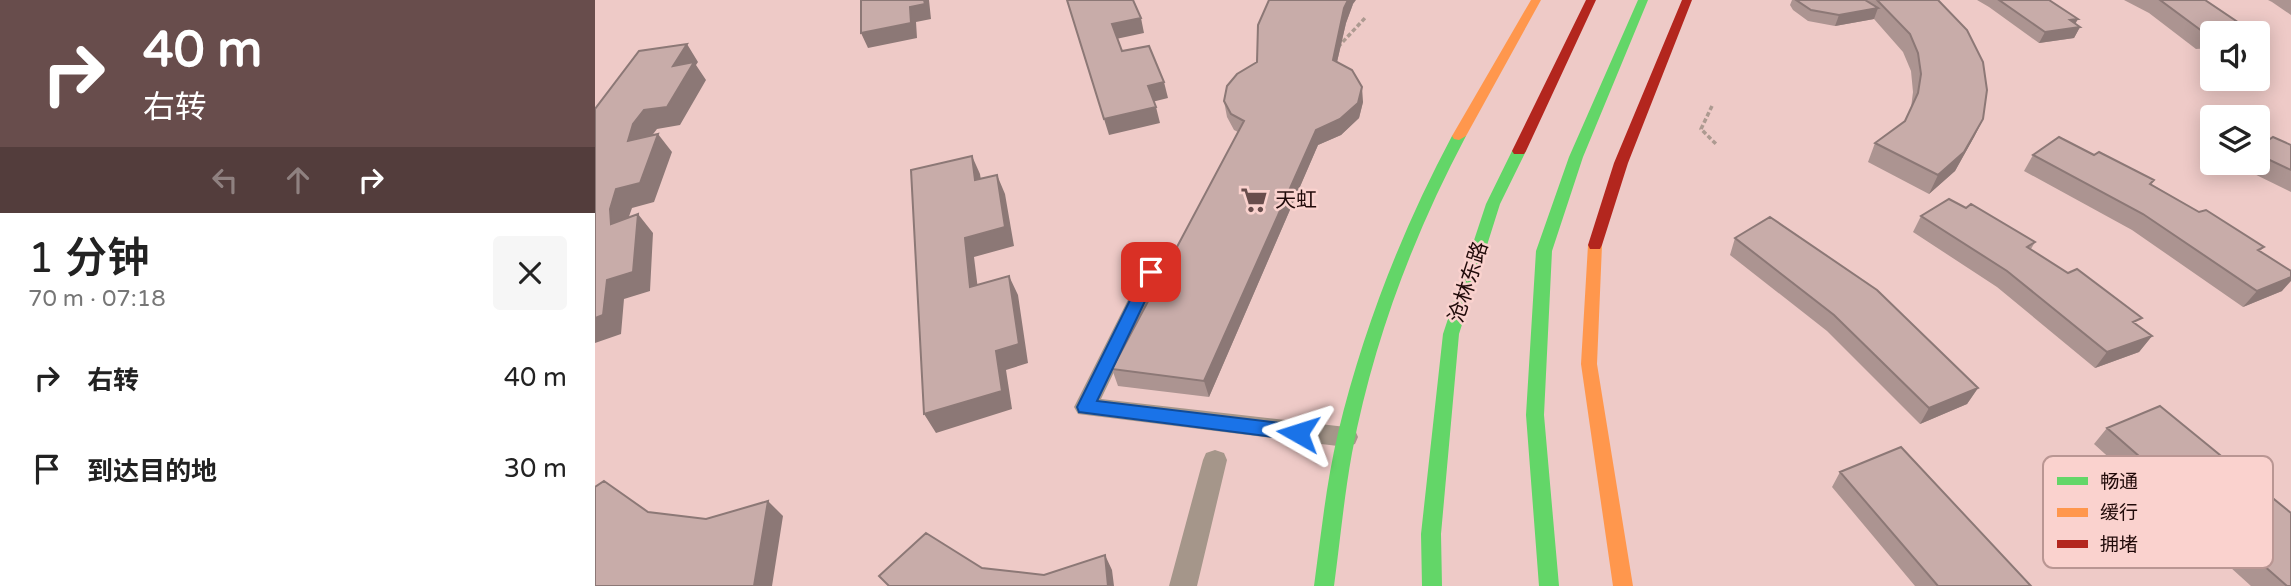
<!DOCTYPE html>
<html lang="zh">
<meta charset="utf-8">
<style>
:root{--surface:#fff;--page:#f6f6f6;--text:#222;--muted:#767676}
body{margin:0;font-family:"Varela Round","Noto Sans SC",sans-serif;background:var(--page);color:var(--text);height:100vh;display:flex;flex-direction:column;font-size:26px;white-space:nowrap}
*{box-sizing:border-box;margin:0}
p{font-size:23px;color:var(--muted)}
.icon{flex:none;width:38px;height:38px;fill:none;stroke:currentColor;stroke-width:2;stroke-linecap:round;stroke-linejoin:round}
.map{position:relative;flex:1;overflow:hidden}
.drawer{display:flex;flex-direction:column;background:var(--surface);width:595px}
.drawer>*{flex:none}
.hud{background:#684d4c;color:#fff;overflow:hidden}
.buttons{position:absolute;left:1605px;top:21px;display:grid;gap:14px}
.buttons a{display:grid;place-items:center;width:70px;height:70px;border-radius:7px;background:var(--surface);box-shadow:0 4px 18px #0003;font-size:35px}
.pin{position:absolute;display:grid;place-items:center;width:60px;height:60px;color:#fff;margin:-30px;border-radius:14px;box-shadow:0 4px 10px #0006}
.me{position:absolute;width:77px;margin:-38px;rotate:276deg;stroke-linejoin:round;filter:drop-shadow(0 0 5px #0008)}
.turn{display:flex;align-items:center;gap:24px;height:147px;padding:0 28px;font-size:32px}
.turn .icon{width:91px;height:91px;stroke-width:2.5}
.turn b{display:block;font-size:49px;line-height:60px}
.lanes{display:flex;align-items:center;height:66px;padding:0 28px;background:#0003;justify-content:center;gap:35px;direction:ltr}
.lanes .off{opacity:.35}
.round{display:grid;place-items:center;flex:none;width:74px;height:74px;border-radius:7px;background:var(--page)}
.headline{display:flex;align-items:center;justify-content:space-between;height:119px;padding:0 28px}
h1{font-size:42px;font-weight:600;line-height:52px}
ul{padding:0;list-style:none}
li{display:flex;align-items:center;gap:21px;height:91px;padding:0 28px}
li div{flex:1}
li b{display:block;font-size:26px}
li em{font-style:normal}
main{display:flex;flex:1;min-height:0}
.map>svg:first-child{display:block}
</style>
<main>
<section class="drawer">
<div class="hud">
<div class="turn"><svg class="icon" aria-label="right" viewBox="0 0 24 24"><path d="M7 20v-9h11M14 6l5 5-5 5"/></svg><div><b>40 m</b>右转</div></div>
<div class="lanes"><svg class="icon off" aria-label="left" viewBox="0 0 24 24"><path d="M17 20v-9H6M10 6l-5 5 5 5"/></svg><svg class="icon off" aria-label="ahead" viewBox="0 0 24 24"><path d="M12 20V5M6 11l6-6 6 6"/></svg><svg class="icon" aria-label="right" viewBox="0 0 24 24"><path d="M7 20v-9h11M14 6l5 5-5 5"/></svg></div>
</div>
<div class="headline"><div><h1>1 分钟</h1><p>70 m · 07:18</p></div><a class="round"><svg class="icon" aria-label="close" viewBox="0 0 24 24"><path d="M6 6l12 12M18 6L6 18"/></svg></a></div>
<ul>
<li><svg class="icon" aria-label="right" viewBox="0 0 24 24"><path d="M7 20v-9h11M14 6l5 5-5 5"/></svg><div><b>右转</b></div><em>40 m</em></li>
<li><svg class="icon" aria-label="arrive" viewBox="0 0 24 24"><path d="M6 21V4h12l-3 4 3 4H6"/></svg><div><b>到达目的地</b></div><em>30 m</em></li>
</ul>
</section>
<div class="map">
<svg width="1696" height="586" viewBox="0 0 1696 586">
<rect width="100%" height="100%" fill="#eecac7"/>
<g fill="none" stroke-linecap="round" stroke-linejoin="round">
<path stroke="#ad9a91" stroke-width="3.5" stroke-dasharray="4.5 2.5" stroke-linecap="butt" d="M743 47 770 18
M1117 106 1106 129 1122 145"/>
<path fill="#a5968a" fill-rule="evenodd" d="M557 265 564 267 567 272 506 399 751 427 760 430 763 437 760 444 751 447 483 414 479 407 547 272 550 267Z
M620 450 629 453 632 460 602 586H574L608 460 611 453Z"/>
<path fill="#63d668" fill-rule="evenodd" d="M1043 0H1053L988 157 957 251 949 415 964 586H944L931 415 941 251 974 157Z
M864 132 871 136C818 236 778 342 757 453 749 497 745 542 739 586H719C726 535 731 484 743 433 768 329 807 230 857 136Z
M924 147 931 151 905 204 864 334 846 534 847 586H827L826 534 848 334 891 204 917 151Z"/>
<path fill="#ff974d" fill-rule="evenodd" d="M936 0H946L871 136 864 140 859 139 857 136Z
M1000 240 1007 245 1002 364 1038 586H1018L986 364 993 245Z"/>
<path fill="#b3261e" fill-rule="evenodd" d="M991 0H1001L931 151 929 154H919L917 151Z
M1087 0H1097L1033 163 1007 245 1005 249H995L993 245 1019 163Z"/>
</g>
<path fill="#ac9491" d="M1197 0H1343L1388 119 1379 137 1360 171 1334 194 1273 162 1280 143 1310 121 1316 108 1318 92 1316 71 1308 52 1279 19 1240 26 1213 21 1198 10 1195 5Z
M1382 0H1454L1485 27 1479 38 1444 43 1394 7Z
M1529 0H1610L1656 31 1654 33H1617V48L1601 49 1554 13Z
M1673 0H1696V15L1677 2Z
M758 4 751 23 742 62 768 102 764 118 746 135 723 145 614 397 523 386 517 369 643 132 639 130 632 117 629 101Z
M1696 145V192L1645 167 1649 163H1662V148Z
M1438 155 1559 180 1556 184 1604 212 1669 247 1665 251 1687 291 1648 307 1537 230 1429 171Z
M1371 208 1440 242 1436 249 1557 336 1544 352 1500 368 1402 287 1318 232 1326 216Z
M1140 238 1383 388 1372 404 1325 424 1232 331 1135 255Z
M1512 428 1696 586H1656L1499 444Z
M1245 472 1436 586H1320L1237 487Z"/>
<path fill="#8c7876" d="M329 0H334L336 19 321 22 322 38 273 48 266 33Z
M753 0H761L758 4 751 23 739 75 738 60 749 8Z
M1283 8 1279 19 1240 26 1244 15Z
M546 18 549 33 521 39 517 24Z
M1483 19 1478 28 1485 27 1479 38 1444 43 1450 32 1475 20Z
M92 44 103 62 101 65 111 80 85 125 62 129 52 142 33 141 38 124Z
M569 82 573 98 557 102 553 86Z
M767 87 768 102 764 118 746 135 723 145 614 397 609 381 721 130Z
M561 107 565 123 514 135 509 119Z
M1388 119 1379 137 1360 171 1334 194 1343 175Z
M63 134 77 152 59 202 37 208 30 228 16 224 15 209 21 189Z
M377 156 385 174 389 199 380 180Z
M402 175 410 194 419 246 379 257 385 306 375 287 370 238Z
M43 214 58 233 55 291 29 299 26 334 0 343V318L12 280Z
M414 276 423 295 433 363 411 370 417 409 341 433 329 414 401 351Z
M1696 277V281L1687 291 1648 307 1662 291Z
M1557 336 1544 352 1500 368 1512 352Z
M1383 388 1372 404 1325 424 1334 408Z
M173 501 188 516 177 586H159Z
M510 555 517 570 519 586H513Z"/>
<path fill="#c8aca9" stroke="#8c7876" stroke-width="2" d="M266 0H329L330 4 315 7 316 23 266 33Z
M472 0H538L546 18 517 24 527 51 554 46 569 82 553 86 561 107 509 119Z
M674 0H753L749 8 738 60 757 70 767 87 763 103 745 119 721 130 609 381 517 369 649 121 636 114 629 101 632 86 642 74 662 62 663 25Z
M1201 0H1270L1283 8 1244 15 1216 10Z
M1282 0H1343L1372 30 1388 62 1392 90 1388 119 1369 152 1343 175 1280 143 1310 121 1323 93 1326 74 1323 53 1315 34Z
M1404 0H1454L1483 19 1475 20 1485 27 1450 32Z
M1565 0H1610L1656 31 1611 34Z
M92 44 78 66 99 62 72 107 49 110 38 124 33 141 63 134 45 183 21 189 15 209 16 224 43 214 38 272 12 280 8 315 0 318V109L44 51Z
M1464 137 1499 155 1504 152 1559 180 1555 184 1604 212 1611 210 1669 247 1663 250 1696 271V277L1662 291 1548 214 1438 155Z
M1678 137 1696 145V170L1662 154V148Z
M377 156 380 180 402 175 410 227 370 238 375 287 414 276 424 344 401 351 407 391 329 414 316 170Z
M1354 199 1371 208 1376 204 1440 242 1432 247 1473 273 1482 269 1547 318 1538 322 1557 336 1512 352 1412 271 1326 216Z
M1175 217 1282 290 1383 388 1334 408 1239 315 1140 238Z
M1565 406 1696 513V586H1692L1512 428Z
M1306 447 1436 586H1343L1245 472Z
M9 481 53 512 111 519 173 501 159 586H0V487Z
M331 533 387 568 449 575 510 555 513 586H294L284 576Z"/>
<path fill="#1a73e8" stroke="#114b97" stroke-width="2" d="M556 267 564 272 502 401 703 425 709 427 712 433 709 438 703 440 484 412 482 407 549 272Z"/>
<defs>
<g id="supermarket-bare" transform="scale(2.1)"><path d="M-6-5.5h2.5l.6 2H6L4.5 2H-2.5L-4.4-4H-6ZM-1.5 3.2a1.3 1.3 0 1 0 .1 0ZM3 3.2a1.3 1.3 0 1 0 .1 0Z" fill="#684d4c" stroke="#fad2ce" stroke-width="2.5" paint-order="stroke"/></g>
</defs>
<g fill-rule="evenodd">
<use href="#supermarket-bare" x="659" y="200"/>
</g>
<g text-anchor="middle" stroke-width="5" stroke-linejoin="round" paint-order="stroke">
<g font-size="21" fill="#200a09" stroke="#fad2ce" text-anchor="start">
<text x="680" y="207">天虹</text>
</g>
<g font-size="21" fill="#200a09" stroke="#fad2ce">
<text transform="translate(873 282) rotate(-72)" y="7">沧林东路</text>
</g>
</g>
<rect x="1448" y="456" width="230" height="112" rx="10" fill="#fad2ce" stroke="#b99693" stroke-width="2"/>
<rect x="1462" y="477" width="31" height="8" fill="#63d668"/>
<rect x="1462" y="508" width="31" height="9" fill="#ff974d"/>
<rect x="1462" y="540" width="31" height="8" fill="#b3261e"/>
<g font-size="19" fill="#200a09">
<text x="1505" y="488">畅通</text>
<text x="1505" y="519">缓行</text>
<text x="1505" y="551">拥堵</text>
</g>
</svg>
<div class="buttons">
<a><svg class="icon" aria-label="sound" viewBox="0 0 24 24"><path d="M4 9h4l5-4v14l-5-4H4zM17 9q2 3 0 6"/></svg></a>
<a><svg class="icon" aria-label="layers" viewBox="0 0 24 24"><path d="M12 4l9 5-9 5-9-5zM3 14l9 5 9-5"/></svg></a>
</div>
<div class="pin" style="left:556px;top:272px;background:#d93025"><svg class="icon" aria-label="arrive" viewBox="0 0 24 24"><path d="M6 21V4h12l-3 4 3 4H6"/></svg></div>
<svg class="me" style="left:703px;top:433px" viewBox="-20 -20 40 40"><path d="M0-17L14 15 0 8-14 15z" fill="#1a73e8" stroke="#fff" stroke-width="4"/></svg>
</div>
</main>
